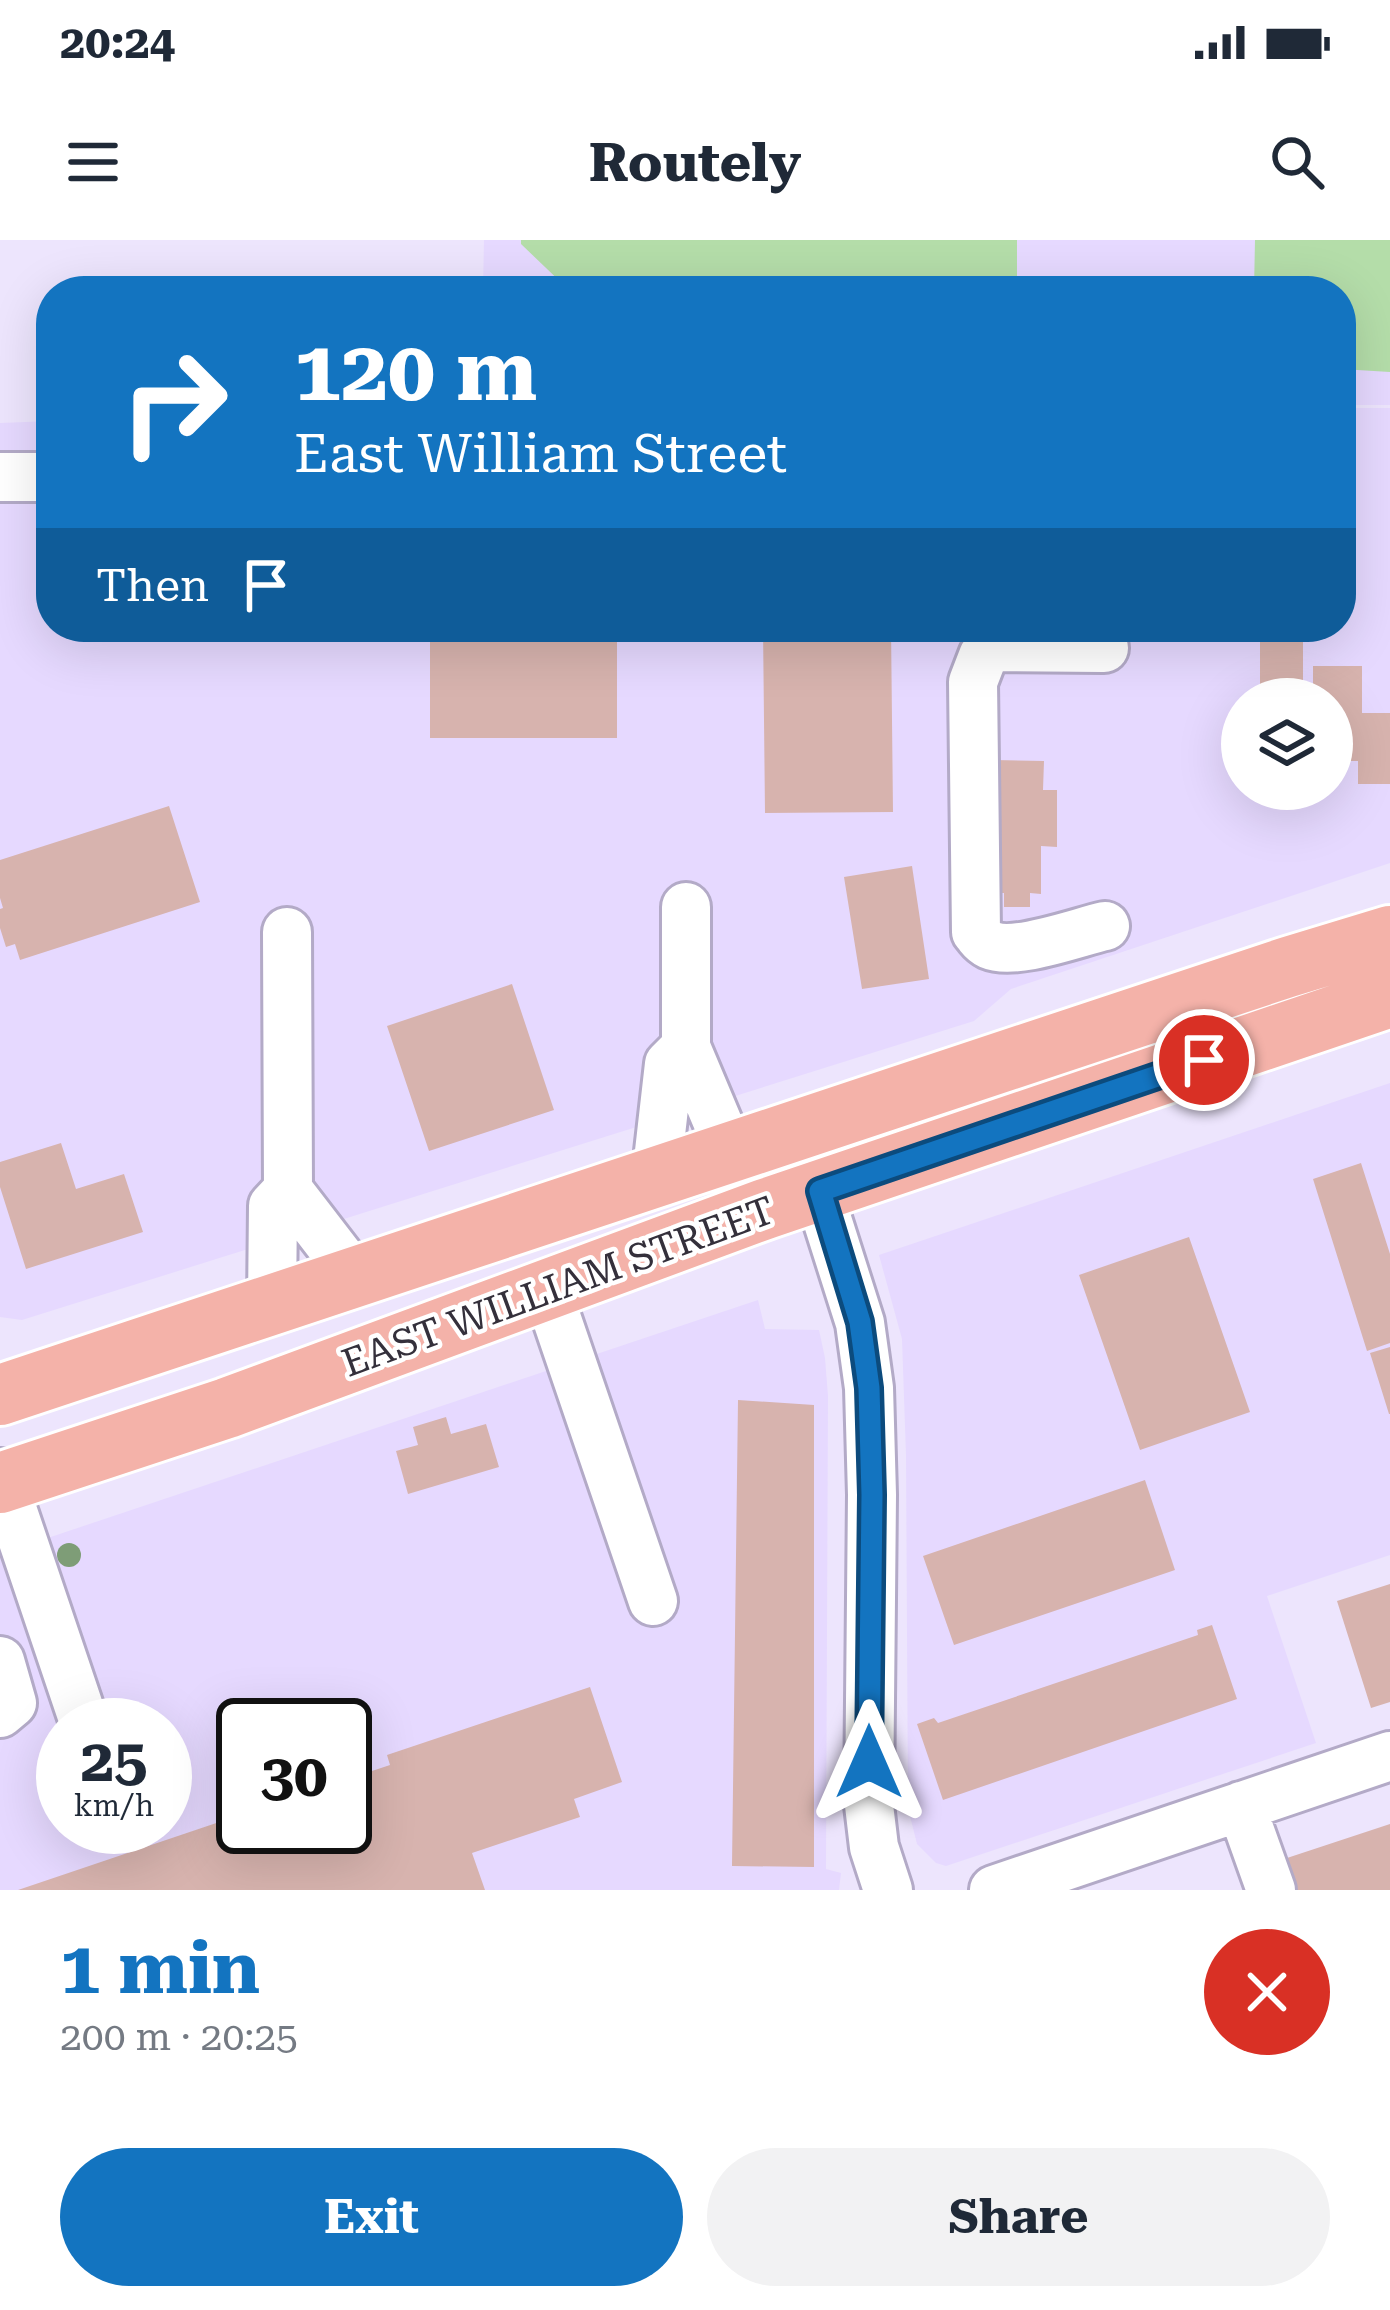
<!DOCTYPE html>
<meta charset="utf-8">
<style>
:root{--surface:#fff;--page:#f2f2f3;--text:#1f2937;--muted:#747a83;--accent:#1374c0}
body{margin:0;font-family:"Roboto Serif",serif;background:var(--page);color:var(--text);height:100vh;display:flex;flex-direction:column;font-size:45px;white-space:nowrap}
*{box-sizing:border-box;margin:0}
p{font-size:39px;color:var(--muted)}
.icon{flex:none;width:66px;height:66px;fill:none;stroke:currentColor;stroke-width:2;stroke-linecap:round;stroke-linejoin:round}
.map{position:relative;height:1650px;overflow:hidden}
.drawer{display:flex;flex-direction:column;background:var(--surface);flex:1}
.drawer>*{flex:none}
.hud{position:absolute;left:36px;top:36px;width:1320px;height:366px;border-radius:48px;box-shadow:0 12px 48px #0002;background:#1374c0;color:#fff;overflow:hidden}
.controls{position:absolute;left:1221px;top:438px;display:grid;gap:24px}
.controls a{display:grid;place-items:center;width:132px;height:132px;border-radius:50%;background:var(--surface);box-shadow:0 12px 48px #0002;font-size:60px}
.speed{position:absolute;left:36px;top:1458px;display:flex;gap:24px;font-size:60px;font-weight:700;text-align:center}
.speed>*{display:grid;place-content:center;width:156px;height:156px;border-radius:50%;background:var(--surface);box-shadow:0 12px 48px #0002;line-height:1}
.speed small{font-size:30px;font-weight:400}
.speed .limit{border:6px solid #111;border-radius:18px;background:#fff;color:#111}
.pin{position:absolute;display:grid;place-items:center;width:102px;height:102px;color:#fff;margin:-51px;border:6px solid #fff;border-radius:50%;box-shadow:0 3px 12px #0007}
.me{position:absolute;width:132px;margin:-66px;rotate:0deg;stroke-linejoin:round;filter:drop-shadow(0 0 9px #0008)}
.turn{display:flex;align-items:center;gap:42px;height:252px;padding:0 60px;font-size:54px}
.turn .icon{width:156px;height:156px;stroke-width:2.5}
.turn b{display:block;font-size:84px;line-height:102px}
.then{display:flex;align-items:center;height:114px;padding:0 60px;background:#0003;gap:24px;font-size:45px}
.round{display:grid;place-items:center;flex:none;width:126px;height:126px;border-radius:63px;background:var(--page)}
.head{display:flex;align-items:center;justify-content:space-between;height:204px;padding:0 60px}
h1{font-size:72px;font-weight:700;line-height:90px;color:var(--accent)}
.primary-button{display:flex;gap:24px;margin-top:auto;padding:24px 60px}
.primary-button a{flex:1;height:138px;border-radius:72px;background:var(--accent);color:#fff;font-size:48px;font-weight:700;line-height:138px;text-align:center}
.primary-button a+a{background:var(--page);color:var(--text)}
.status{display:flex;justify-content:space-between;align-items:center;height:84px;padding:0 60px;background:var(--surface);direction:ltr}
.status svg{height:33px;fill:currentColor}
header{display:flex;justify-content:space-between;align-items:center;height:156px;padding:0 60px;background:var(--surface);font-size:54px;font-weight:700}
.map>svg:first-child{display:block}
</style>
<div class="status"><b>20:24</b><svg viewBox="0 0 49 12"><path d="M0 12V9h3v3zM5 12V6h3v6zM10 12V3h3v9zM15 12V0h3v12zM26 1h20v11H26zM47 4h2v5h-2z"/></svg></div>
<header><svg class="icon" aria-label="menu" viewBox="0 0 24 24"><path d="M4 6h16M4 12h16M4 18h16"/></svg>Routely<svg class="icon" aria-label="search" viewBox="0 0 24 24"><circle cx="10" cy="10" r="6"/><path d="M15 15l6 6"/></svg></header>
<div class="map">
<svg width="1390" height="1650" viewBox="0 0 1390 1650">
<rect width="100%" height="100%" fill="#ede5fd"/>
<path fill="#e6d9ff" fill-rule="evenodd" d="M484 0H1390V165H1341V51H483Z
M1341 168H1390V623L1011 749 974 781 22 1080 0 1077V183L51 181V387H1341ZM1242 459H1332V549H1242Z
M1390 843V1315L1267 1356 1316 1503 946 1626 936 1623 917 1604 908 1568 906 1215 902 1099 879 1015Z
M758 1060 765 1089 819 1090 825 1118 828 1156 826 1629 841 1633 839 1650H0V1314ZM63 1485H165V1587H63ZM243 1485H345V1587H243Z"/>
<path fill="#b4dda9" d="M521 0H1017V51H570L521 4Z
M1255 0H1390V132L1341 129V51H1254Z"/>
<path fill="#d7b3ae" d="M430 387H617V498H430Z
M763 387H891L893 572 765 573Z
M1260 387H1303V459H1260Z
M1313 426H1362V473H1390V544H1358V521H1332V459H1313Z
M993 520 1044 521 1043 550H1057V607L1041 606V654L1030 653V667H1004V653H993Z
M169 566 200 662 20 720 15 704 6 707 0 688V669L3 668 0 658V620Z
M912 626 929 739 862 749 844 637Z
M512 744 554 870 429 911 387 786Z
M61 903 76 949 124 934 143 992 26 1029 0 947V922Z
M1361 923 1390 1014V1103L1367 1111 1313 939Z
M1189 997 1250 1172 1140 1210 1079 1035Z
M1390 1107V1174H1389L1370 1113Z
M738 1160 814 1165V1627L732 1626Z
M446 1177 451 1194 486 1184 499 1227 408 1254 396 1211 418 1205 413 1187Z
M1145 1240 1175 1330 954 1405 923 1316Z
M1390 1344V1462L1371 1468 1337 1361Z
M1212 1385 1237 1459 943 1560 917 1484 934 1478 938 1483 1198 1395 1197 1390Z
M590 1447 622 1542 574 1559 580 1577 472 1613 485 1650H18L243 1574V1587H345V1540L390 1525 387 1515Z
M1390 1584V1650H1294L1284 1619Z"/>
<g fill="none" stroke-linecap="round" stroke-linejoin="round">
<g stroke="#b3aac7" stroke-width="54">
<path id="minor" d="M0 237H51
M1104 408 996 407 983 416 973 442 976 692C982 699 982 701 990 705 1015 716 1078 692 1105 686
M686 667V807L731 914
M287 692 288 950 355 1037
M799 891 860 1083 869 1148 872 1255 869 1565 874 1607 888 1650
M656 938 669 824 686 807
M547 1050 653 1361
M272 1064 273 966 288 950
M0 1233 85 1485
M0 1421 12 1463 0 1473
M1241 1566 1271 1650
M994 1650 1390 1516"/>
</g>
<g stroke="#fff" stroke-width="66">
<path id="major" d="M0 1155 1288 727 1390 696
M0 1243 227 1168 765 969 1390 757"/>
</g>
<use href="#minor" stroke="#fff" stroke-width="48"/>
<use href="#major" stroke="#f4b2a9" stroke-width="60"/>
</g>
<circle fill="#7e9d77" cx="69" cy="1315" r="12"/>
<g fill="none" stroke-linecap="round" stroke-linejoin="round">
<g stroke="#0c4b7d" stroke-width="30">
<path id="route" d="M869 1522 872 1255 869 1148 860 1082 820 951 1204 820"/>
</g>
<use href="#route" stroke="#1374c0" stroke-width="21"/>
</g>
<g text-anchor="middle" stroke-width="9" stroke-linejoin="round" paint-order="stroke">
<g font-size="39" fill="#34303b" stroke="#fff">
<text transform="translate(558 1046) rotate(-20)" y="14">EAST WILLIAM STREET</text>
</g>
</g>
</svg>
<div class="controls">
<a><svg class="icon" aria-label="layers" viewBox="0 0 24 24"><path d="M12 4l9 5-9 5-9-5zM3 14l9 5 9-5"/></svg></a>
</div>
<div class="speed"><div>25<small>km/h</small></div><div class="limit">30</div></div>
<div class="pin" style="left:1204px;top:820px;background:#d93025"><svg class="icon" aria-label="arrive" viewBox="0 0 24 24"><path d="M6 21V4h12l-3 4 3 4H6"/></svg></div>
<svg class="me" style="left:869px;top:1522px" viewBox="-20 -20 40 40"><path d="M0-17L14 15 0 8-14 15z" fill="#1374c0" stroke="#fff" stroke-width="4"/></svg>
<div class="hud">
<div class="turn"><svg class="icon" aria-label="right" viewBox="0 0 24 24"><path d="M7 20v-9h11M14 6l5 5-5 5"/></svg><div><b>120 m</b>East William Street</div></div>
<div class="then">Then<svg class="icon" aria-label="arrive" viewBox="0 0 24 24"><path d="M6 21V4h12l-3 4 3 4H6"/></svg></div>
</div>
</div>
<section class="drawer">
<div class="head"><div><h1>1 min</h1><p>200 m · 20:25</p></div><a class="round" style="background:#d93025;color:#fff"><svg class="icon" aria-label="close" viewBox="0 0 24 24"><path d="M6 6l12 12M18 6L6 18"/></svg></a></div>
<div class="primary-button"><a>Exit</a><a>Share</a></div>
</section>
